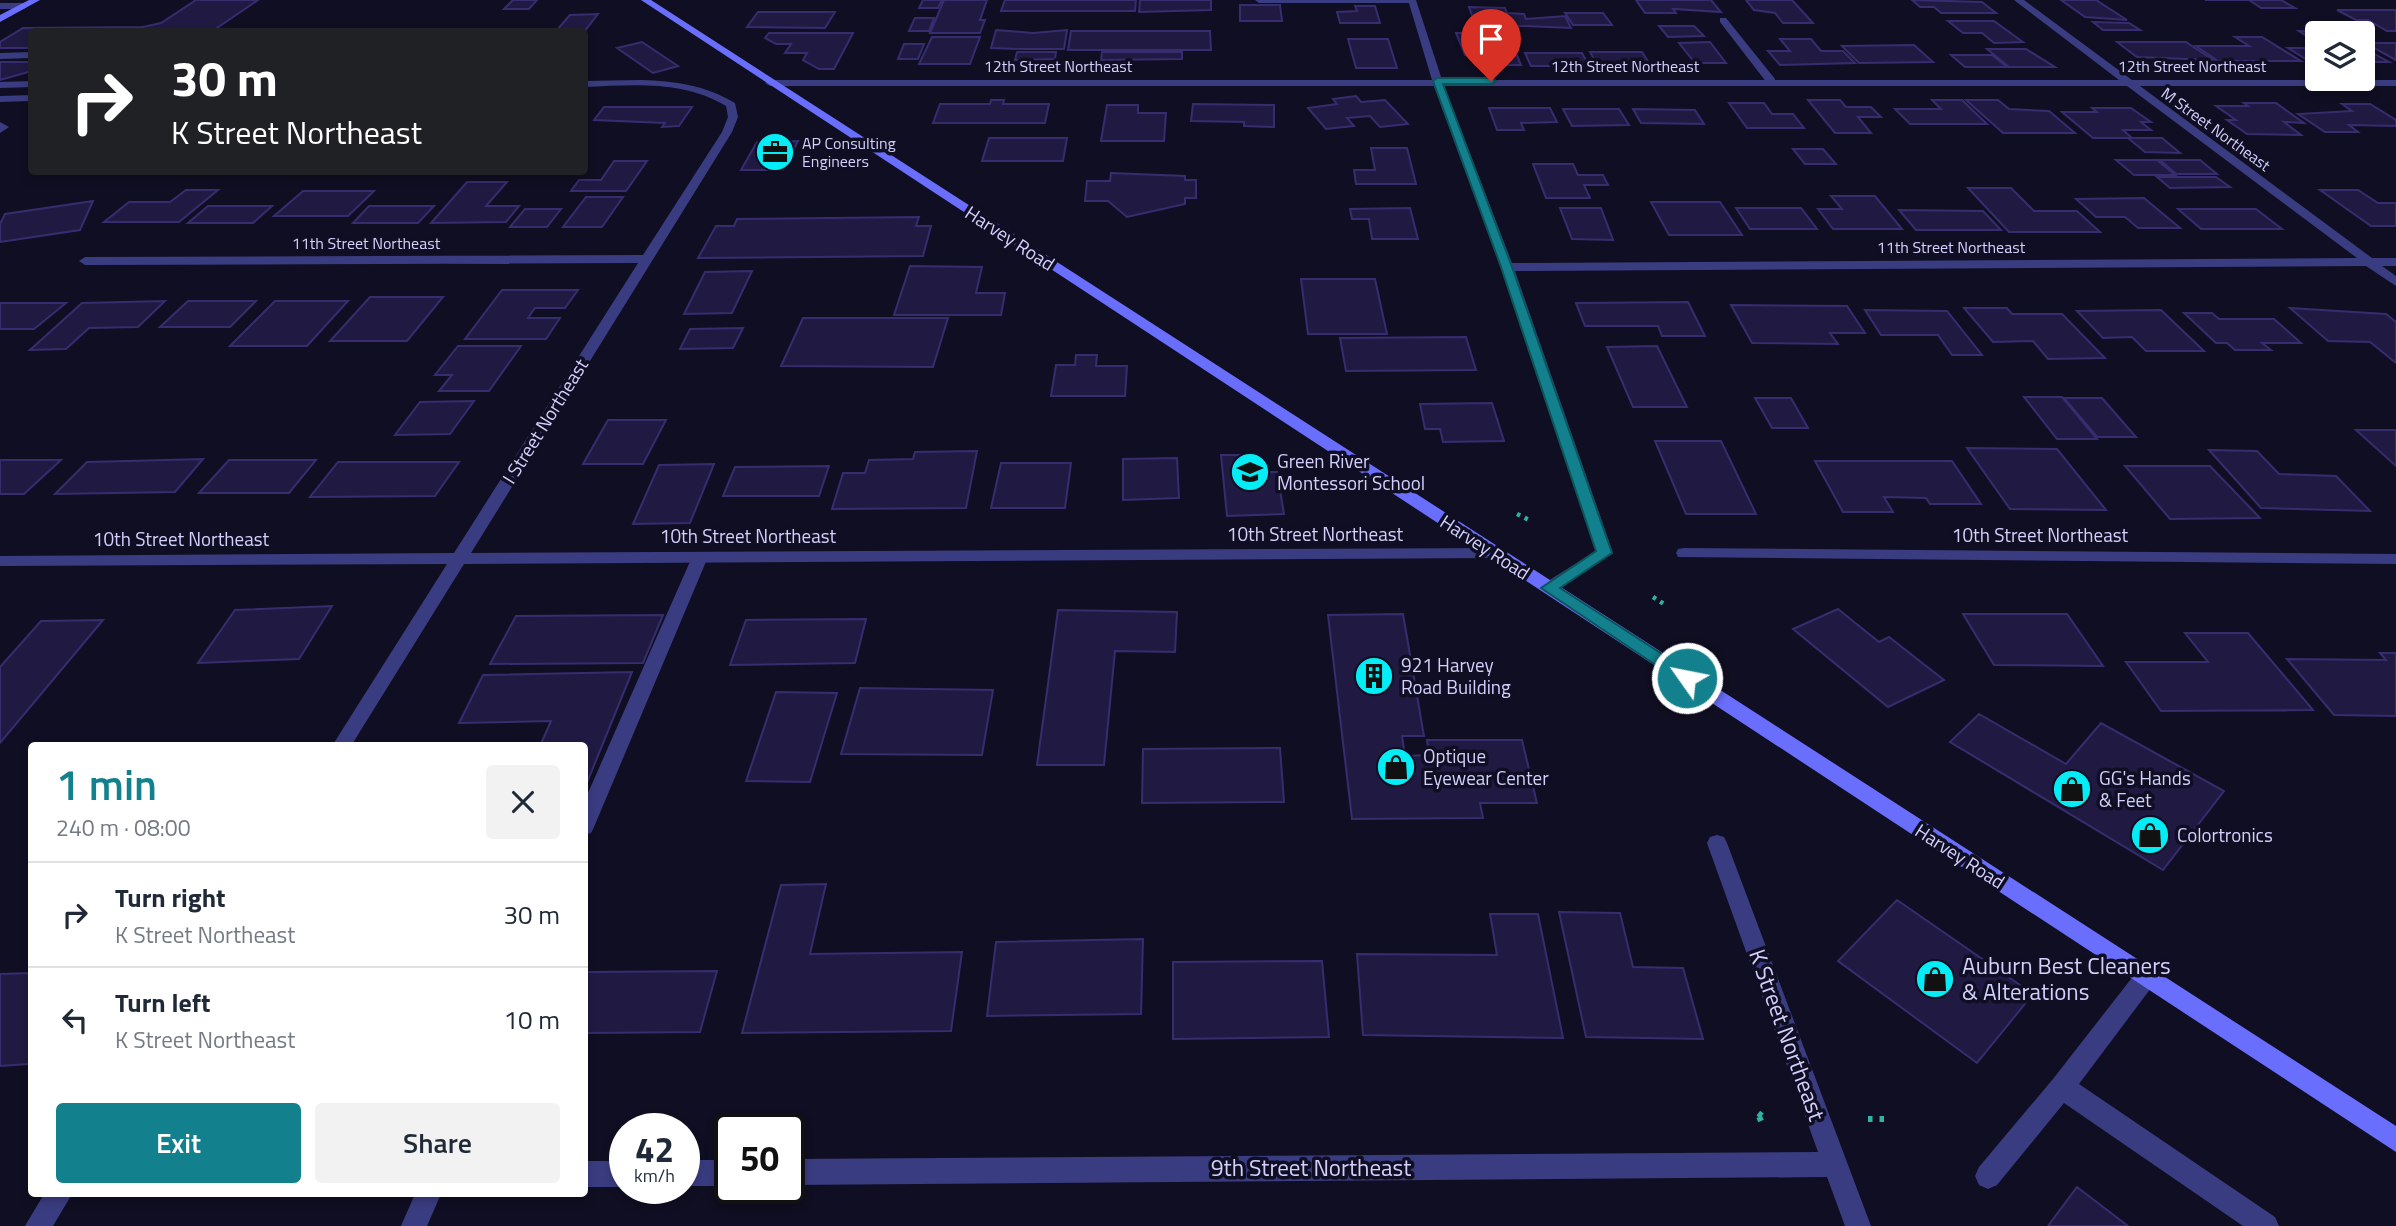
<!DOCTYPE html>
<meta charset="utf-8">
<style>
:root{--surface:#fff;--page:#f2f2f3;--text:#1f2937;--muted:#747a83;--line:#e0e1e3;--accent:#13818d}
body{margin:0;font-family:"Titillium Web",sans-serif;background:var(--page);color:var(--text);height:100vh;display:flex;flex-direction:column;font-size:26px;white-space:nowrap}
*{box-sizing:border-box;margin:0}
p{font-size:23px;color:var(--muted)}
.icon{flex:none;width:38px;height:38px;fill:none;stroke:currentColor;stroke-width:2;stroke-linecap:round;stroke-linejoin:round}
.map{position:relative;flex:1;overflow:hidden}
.side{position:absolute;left:28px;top:742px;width:560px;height:455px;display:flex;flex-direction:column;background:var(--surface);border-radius:7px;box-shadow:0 4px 10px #0003}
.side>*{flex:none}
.top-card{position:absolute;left:28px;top:28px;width:560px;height:147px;border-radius:7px;box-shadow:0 4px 10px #0003;background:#202124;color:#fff;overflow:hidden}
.tools{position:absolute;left:2305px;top:21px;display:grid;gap:14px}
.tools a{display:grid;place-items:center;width:70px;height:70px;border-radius:7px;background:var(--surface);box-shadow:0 4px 10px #0003;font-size:35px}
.speed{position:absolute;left:609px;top:1113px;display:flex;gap:14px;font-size:35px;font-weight:700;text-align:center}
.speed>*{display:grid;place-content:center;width:91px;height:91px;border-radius:50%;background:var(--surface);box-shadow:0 4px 10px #0003;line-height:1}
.speed small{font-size:18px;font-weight:400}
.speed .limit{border:4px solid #111;border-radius:10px;background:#fff;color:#111}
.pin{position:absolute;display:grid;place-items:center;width:60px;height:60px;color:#fff;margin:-72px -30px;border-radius:50% 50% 50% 0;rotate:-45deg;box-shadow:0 0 7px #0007}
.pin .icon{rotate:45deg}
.me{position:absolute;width:77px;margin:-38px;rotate:303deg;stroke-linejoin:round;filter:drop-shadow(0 0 5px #0008)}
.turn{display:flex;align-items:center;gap:24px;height:147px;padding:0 28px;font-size:32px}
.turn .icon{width:91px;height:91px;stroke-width:2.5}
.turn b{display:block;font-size:49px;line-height:60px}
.round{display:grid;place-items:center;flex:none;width:74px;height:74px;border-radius:7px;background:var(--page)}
.summary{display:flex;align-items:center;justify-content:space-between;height:119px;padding:0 28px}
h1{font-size:42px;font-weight:600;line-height:52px;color:var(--accent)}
.primary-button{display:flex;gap:14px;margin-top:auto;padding:14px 28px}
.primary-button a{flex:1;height:80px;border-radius:7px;background:var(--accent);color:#fff;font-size:28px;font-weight:600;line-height:80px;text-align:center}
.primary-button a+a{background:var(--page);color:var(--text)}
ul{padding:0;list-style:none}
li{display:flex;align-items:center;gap:21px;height:105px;padding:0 28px;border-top:2px solid var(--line)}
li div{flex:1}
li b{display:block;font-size:26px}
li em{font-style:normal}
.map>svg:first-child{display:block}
</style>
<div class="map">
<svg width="2396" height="1226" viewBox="0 0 2396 1226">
<rect width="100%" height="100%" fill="#100e22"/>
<path fill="#201a43" stroke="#362d6f" stroke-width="2" d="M196 0H258L211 32H32V48H0V42L23 28 143 27 161 23Z
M513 0H537L529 9H504Z
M923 0H942L938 8H919Z
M944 0H987L980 20H985L980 33H930Z
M1005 0H1136L1135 11H1001Z
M1140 0H1211V10L1139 12Z
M1636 0H1711L1721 12 1673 9 1676 13H1645Z
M1746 0H1792L1813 23H1783L1775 13 1754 10Z
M1912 0 1982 2 1996 13H1941L1934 7H1920Z
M2061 0H2096L2127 20 2085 17Z
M2205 0H2281L2295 8H2261L2249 0Z
M1240 5H1280L1282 21H1240Z
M1355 6H1375L1380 23H1340L1337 12 1357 11Z
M1469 7 1505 8 1507 13 1524 14 1526 19 1565 16 1571 28 1498 25 1496 21H1474Z
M2337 10H2396V31H2387L2368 20H2356Z
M758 12H835L825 28 747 27Z
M1565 13H1603L1612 25H1573Z
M598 14 584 32H555L570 15Z
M915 18H934L929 31H909Z
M1948 21H1994L2023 42 1994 43 1982 33H1963Z
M2093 22 2129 23 2140 30H2103Z
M1659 26H1694L1704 36 1668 37Z
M996 30 1033 33 1067 30 1064 49H1021L991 48Z
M1071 31H1210L1211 50H1068Z
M2299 31 2337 32 2339 33H2317V43Z
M769 33H853L834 69H819L803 60 807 53H785L791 44H776L765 38Z
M1456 33H1485L1492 49H1486L1488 55 1516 53 1521 65H1475L1471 55H1465Z
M932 37H980L970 64H919Z
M2235 37H2262L2301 61H2218L2196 46H2249Z
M1348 39H1388L1397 68H1356Z
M1780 39H1811L1821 51H1843L1855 63 1780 65 1768 51H1790Z
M642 42 678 66 653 73 617 48Z
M1710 42 1726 63H1695L1679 43Z
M2117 42H2186L2213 60 2137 57Z
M2365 43H2396V60Z
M904 44H924L918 59H898Z
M1914 45 1933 62 1859 63 1842 46Z
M2362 47 2389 62H2362Z
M2288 48H2317V61H2309Z
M1987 49H2026L2055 67H2009Z
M1017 52H1056L1055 59 1015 60Z
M1102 52H1182V59L1101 60Z
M1590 52H1642L1651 66H1598Z
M1525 53H1582L1589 66H1531Z
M1951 55H1992L2007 67H1965Z
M0 62H32V71L0 80Z
M1356 96 1361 102 1385 100 1408 124 1380 127 1370 116 1347 118 1354 126 1326 129 1308 108 1337 104 1333 99Z
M991 100H1004L1003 104H1049L1045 123H933L940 104H990Z
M1808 100H1840L1846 107H1871L1881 117H1858L1871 133H1835Z
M1932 100H1962L1987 124H1910L1895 109H1941Z
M1966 100H1998L2009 109 2049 111 2075 133H2003Z
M1729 103H1764L1772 114H1793L1804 128H1747Z
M2244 103H2276L2304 123 2284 122 2301 135 2247 134 2227 120H2236L2216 106H2248Z
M1193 104 1274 105V127L1244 126V122L1191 121Z
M2342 104H2370L2396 120V126L2349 125 2358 132H2325L2298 114 2352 111Z
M1107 105H1138V113H1166L1164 141H1101Z
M604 107H692L679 126 662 127 665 123 594 120Z
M1489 108H1550L1557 122 1521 123 1524 130H1497Z
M2092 108H2131L2151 122H2141L2151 130H2123L2132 138H2093L2062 112H2097Z
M1563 109H1619L1629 125 1572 126Z
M1633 109 1695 110 1704 124 1641 123Z
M989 138H1067L1063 161H982Z
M2128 138H2162L2180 153 2145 152Z
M798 141 783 170H741L757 142Z
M1371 148H1407L1416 184H1356L1354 170H1375Z
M1793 149H1823L1836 164H1805Z
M2116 160H2157L2175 175H2134Z
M2160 160H2200L2217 174H2176Z
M614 161H647L626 191H571L579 180H601Z
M1533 164H1573L1578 175H1603L1608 185H1584L1590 198H1546Z
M1111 173 1185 176V180H1196V198H1185V204L1127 217 1108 201H1085L1087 181H1110Z
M2157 177H2216L2230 187 2170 188Z
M467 182H507L486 206H519L506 222 431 223Z
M1968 188H2011L2034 211H2077L2100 232H2009Z
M186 190H218L179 222H104L129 202H170Z
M2320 190H2358L2378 203H2396V226H2371Z
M303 191H374L348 216H274Z
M1831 196H1875L1902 229H1833L1818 209H1842Z
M586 197H623L602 227H563Z
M2144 198 2180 228H2138L2125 217H2096L2076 199Z
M93 201 80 230 0 242V224L5 214Z
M1651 202H1720L1742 235H1669Z
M208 206H272L253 223H188Z
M369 206H434L418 223H353Z
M1410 208 1418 239H1372L1369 219H1352L1350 209Z
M1560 208H1601L1613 240 1572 239Z
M1736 208H1801L1817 229H1750Z
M525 209H561L547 227H510Z
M2178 209H2256L2282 229H2201Z
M1899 210 1983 211 2001 230H1916Z
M919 217 916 226H931L923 256 698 258 716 226H734L737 219Z
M910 266 982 267 976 293H1005L1001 315H894Z
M752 271 732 313 684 314 705 272Z
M1301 279H1375L1387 334H1308Z
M502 290H578L565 308H535L528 318H560L546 339H465Z
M370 297H443L407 341H330Z
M165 301 138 327 89 328 66 349 30 350 82 303Z
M188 301H256L230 327H160Z
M275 301H348L307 346H230Z
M1688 302 1705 336H1662L1658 326H1585L1576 303Z
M0 303H66L34 329H0Z
M1731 305 1847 306 1865 333H1830L1838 344 1752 343Z
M1964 308H2007L2012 314H2062L2105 358 2048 359 2033 341 1993 342Z
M2290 308 2386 314 2396 322V363L2370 342 2328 341Z
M1865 310 1947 311 1982 355H1952L1938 335H1881Z
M2161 310 2204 351H2146L2132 337 2103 338 2077 311Z
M2184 313H2212L2219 319H2274L2301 343H2262L2271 350H2235L2227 343H2216Z
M803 318H948L933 367 781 366Z
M743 328 733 348 680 349 690 329Z
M1466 337 1476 370 1346 371 1340 338Z
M458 346H521L489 391H439L452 375H435Z
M1657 346 1687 407H1633L1607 347Z
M1076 355H1097L1096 366H1127L1125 396H1051L1056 365H1075Z
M2024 397H2062L2097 439H2057Z
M1755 398H1791L1808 428H1772Z
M2064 398H2102L2136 437H2097Z
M474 401 450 434 395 435 420 402Z
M1492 403 1504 441 1443 442 1440 429H1425L1420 404Z
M608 420H666L643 464H583Z
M2356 430H2396V466Z
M1655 441H1721L1756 514H1686Z
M1967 448 2057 449 2106 510 2010 509Z
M2209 450 2257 451 2279 474 2336 476 2370 511 2261 508Z
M977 451 966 508 832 509 843 473H865L869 460 913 459 915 452Z
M1221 455H1251L1253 472H1277L1284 514 1227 516Z
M1177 458 1179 498 1123 500V459Z
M203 459 175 492 55 494 87 462Z
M0 460H61L24 494H0Z
M229 460H316L289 493H199Z
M1815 461H1952L1981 504H1930L1926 498 1884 497 1893 512H1843Z
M338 462H459L435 496 310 497Z
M1001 463H1071L1065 508H991Z
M714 464 690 523 633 524 659 465Z
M829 466 819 496H723L735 467Z
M2125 466H2210L2260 518 2170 519Z
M332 606 299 659 198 663 235 610Z
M1838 609 1879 642 1889 637 1944 680 1888 707 1793 629Z
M1058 610 1177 612 1175 652 1115 651 1104 765H1037Z
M1403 614 1424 736H1402L1405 756 1429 755 1427 740H1522L1537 803H1480L1483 818 1352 819 1328 615Z
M1963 614H2067L2103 666 1994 665Z
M663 615 643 663 490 664 516 616Z
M866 619 855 663 730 665 746 620Z
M103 620 0 743V667L41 621Z
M2185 633H2248L2313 710 2161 711 2126 662H2208Z
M2380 653H2396V716L2334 715 2287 659 2386 660Z
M632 672 584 790V746H540L551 721 459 723 483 675Z
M860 688 993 690 982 755 841 754Z
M776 692 837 693 810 782 746 781Z
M1979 714 2066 764 2101 723 2224 791 2163 870 1950 742Z
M1280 748 1284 802 1142 803 1143 749Z
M826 884 810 954 962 952 951 1031 742 1033 781 885Z
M1897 900 2033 994 1977 1063 1838 961Z
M1559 912 1620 913 1633 967 1683 968 1703 1039 1586 1037Z
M1490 914H1538L1563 1038 1363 1035 1357 954 1497 955Z
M1143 939 1141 1014 987 1016 996 942Z
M1322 961 1329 1037 1173 1039V962Z
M717 971 700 1032 584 1033 586 972Z
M32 973V1059L28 1064 0 1066V974Z
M2077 1187 2128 1226H2048Z"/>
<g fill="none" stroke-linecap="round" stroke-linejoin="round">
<path stroke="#30b2a2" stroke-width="4.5" stroke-dasharray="3.5 5" stroke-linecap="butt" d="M1517 514 1529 520
M1653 597 1664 604"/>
<path stroke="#30b2a2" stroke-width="6" stroke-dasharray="4.5 7" stroke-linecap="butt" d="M1868 1119H1887
M1761 1121 1757 1112 1766 1119"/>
<path fill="#3a3c81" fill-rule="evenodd" d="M1255 0H1416L1412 3H1259Z
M0 3H24L28 6 24 9H0Z
M1720 18H1726L1775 79V83H1767L1720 22Z
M32 52V58L0 59V53Z
M32 81V87L0 88V82Z
M0 122 9 127 0 133Z
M700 552 708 557 594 827 591 833 584 835V802L692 557Z
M2146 967 2154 970 2157 977 2154 984 2079 1084 2275 1217 2279 1226H2243L2064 1103 1997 1185 1988 1189 1979 1185 1975 1176 1979 1167 2053 1079 2138 970Z
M415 1194H441L427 1226H401Z"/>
<path fill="#3a3c81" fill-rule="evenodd" d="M1408 0H1416L1442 80H2119L2014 0H2024L2132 80H2396V86H2140L2372 258H2396V266H2382L2396 276V286L2366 266 1515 271 1613 553 1549 594 1540 588 1543 584 1596 551 1501 267 1434 86H770L765 83 770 80H1432ZM1444 86H2127L2357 258 1512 263Z
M641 80C675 81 705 85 735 103L738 117 732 132 471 553 1496 548 1504 553 1496 558 464 564 351 746H332L447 564 0 566V556L454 553 638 263 85 265 79 261 85 257 643 255 722 132 728 117 726 106C683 80 633 85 584 87V81Z
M32 95V101L0 102V96Z
M1684 548 2396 554V564L1678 557 1676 553 1678 549Z
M1717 835 1724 837 1727 843 1871 1226H1845L1827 1177 789 1185V1159L1818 1152 1707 843 1710 837Z
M684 1160H730V1186H684Z
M584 1161H625V1187H584Z
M44 1194H72L53 1226H25Z"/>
<path fill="#696efd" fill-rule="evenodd" d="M29 0H40L0 22V15Z
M641 0H651L2396 1126V1152Z"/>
</g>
<path fill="#13818d" stroke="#0c545c" stroke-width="2" d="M1437 78H1491L1496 81 1491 84H1443L1512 267 1612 553 1560 588 1693 674 1695 678 1693 682H1681L1541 588 1596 551 1501 267 1433 81Z"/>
<defs>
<g id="office-disc" transform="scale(2.0125)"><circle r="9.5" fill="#04edf6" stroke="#100e22"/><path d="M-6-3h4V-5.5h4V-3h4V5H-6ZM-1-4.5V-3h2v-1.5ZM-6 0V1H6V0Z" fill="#111"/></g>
<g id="school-disc" transform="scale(2.0125)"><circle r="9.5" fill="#04edf6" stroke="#100e22"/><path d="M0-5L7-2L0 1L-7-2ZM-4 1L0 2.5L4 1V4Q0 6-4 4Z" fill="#111"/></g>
<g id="building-disc" transform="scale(2.0125)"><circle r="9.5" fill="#04edf6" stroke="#100e22"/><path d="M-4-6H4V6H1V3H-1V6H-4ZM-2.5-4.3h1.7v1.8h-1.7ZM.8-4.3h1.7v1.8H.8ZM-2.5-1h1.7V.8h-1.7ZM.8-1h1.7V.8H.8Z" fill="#111"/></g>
<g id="shop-disc" transform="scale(2.0125)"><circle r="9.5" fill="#04edf6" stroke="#100e22"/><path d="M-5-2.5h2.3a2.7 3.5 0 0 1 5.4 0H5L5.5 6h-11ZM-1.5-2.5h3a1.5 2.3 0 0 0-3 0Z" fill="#111"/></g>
</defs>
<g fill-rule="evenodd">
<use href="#office-disc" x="775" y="152"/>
<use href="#school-disc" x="1250" y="472"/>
<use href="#building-disc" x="1374" y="676"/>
<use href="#shop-disc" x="1396" y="767"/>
<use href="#shop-disc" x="2072" y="789"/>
<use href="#shop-disc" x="2150" y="835"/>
<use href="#shop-disc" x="1935" y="979"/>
</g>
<g text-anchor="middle" stroke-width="7" stroke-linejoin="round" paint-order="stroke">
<g font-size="16" fill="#d3d0fe" stroke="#100e22">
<text x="1058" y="72">12th Street Northeast</text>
<text x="1625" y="72">12th Street Northeast</text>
<text x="2192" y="72">12th Street Northeast</text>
<text transform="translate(2216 129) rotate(36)" y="6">M Street Northeast</text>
<text x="366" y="249">11th Street Northeast</text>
<text x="1951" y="253">11th Street Northeast</text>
</g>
<g font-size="16" fill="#d3d0fe" stroke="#100e22" text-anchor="start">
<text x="802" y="149">AP Consulting<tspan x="802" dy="18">Engineers</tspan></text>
</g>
<g font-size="19" fill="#d3d0fe" stroke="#100e22">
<text transform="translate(1010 238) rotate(33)" y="7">Harvey Road</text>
<text transform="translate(545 421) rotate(-58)" y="7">I Street Northeast</text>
<text x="1315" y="541">10th Street Northeast</text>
<text x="2040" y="542">10th Street Northeast</text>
<text x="748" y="543">10th Street Northeast</text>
<text x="181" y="546">10th Street Northeast</text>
<text transform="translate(1485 547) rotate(33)" y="7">Harvey Road</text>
<text transform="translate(1960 856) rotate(33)" y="7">Harvey Road</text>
</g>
<g font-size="19" fill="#d3d0fe" stroke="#100e22" text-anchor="start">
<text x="1277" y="468">Green River<tspan x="1277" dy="22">Montessori School</tspan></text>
<text x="1401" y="672">921 Harvey<tspan x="1401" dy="22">Road Building</tspan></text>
<text x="1423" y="763">Optique<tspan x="1423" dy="22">Eyewear Center</tspan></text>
<text x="2099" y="785">GG's Hands<tspan x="2099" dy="22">&amp; Feet</tspan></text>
<text x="2177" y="842">Colortronics</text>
</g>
<g font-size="23" fill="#d3d0fe" stroke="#100e22" text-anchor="start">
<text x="1962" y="974">Auburn Best Cleaners<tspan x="1962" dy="26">&amp; Alterations</tspan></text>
</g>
<g font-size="23" fill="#d3d0fe" stroke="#100e22">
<text transform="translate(1787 1035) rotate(70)" y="8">K Street Northeast</text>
<text x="1311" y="1176">9th Street Northeast</text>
</g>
</g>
</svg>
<div class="tools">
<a><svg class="icon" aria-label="layers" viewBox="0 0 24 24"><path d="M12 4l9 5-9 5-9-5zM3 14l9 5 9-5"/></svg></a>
</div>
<div class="speed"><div>42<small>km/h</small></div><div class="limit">50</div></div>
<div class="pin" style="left:1491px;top:81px;background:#d93025"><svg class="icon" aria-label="arrive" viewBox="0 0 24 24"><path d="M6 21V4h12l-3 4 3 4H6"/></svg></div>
<svg class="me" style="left:1687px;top:678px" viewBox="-20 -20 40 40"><circle r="17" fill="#13818d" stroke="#fff" stroke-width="3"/><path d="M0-11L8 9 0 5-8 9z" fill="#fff"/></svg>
<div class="top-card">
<div class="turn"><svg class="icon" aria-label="right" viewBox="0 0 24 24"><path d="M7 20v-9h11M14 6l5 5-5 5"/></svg><div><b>30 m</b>K Street Northeast</div></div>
</div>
<section class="side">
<div class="summary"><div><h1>1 min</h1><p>240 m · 08:00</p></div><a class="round"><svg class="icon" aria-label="close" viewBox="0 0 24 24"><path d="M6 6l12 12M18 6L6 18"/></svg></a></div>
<ul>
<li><svg class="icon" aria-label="right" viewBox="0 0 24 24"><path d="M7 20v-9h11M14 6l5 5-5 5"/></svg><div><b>Turn right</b><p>K Street Northeast</p></div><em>30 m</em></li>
<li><svg class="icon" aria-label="left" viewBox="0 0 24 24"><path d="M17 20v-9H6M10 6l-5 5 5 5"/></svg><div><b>Turn left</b><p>K Street Northeast</p></div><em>10 m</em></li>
</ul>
<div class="primary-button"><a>Exit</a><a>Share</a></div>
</section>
</div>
